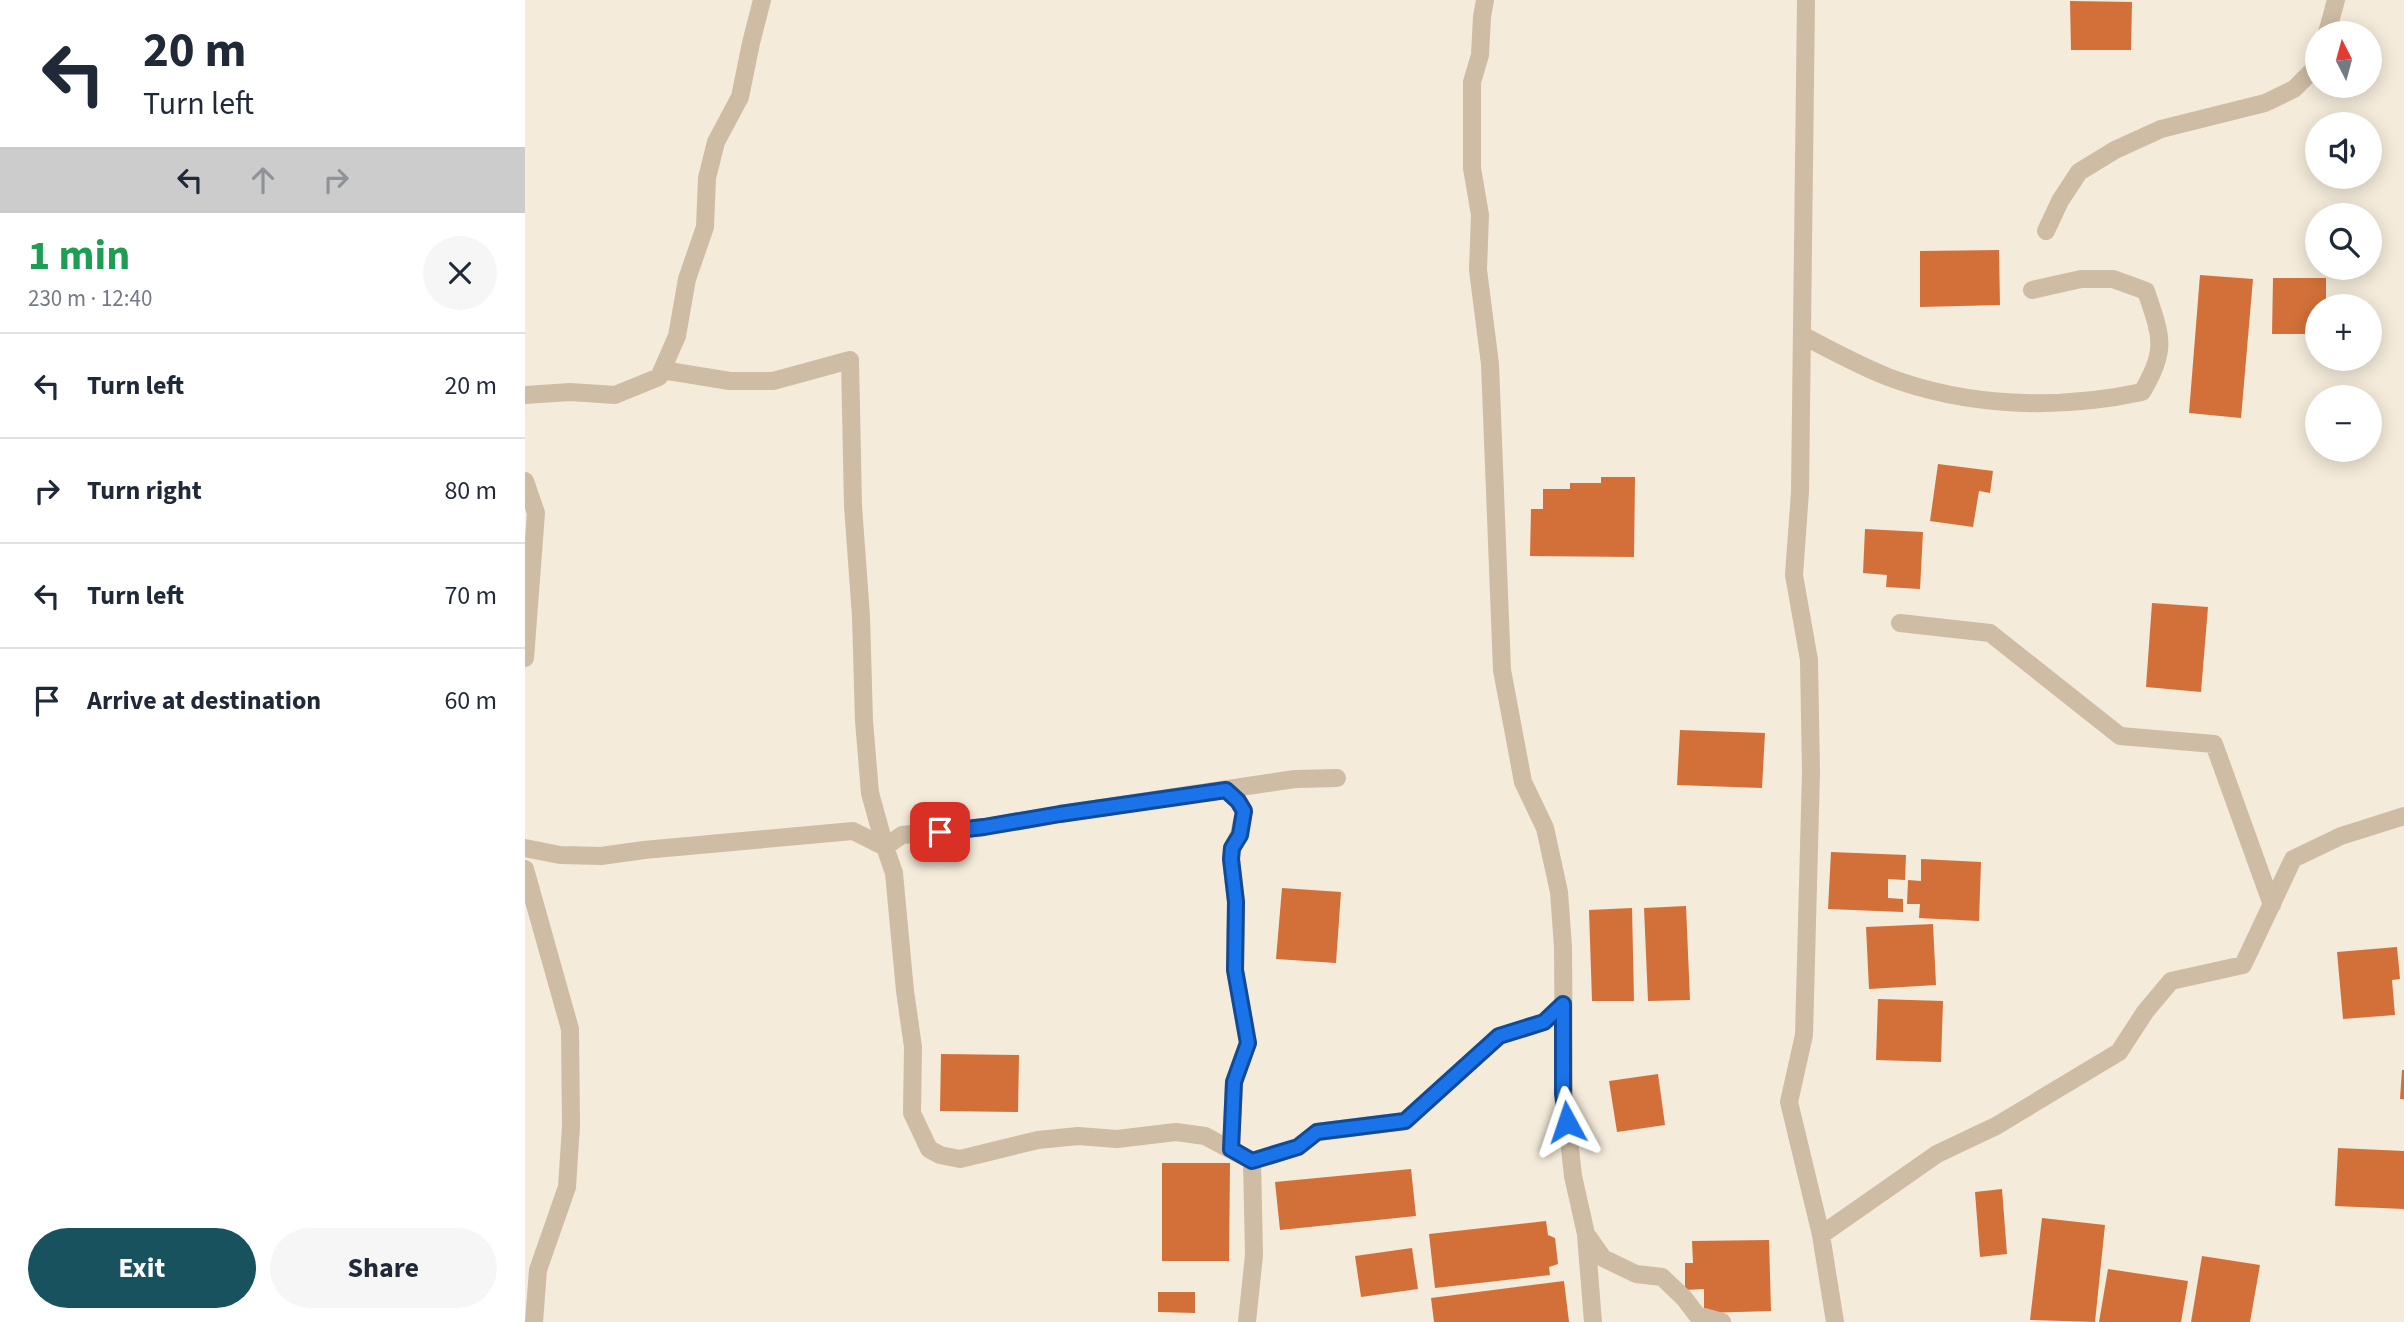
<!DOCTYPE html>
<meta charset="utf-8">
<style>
:root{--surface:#fff;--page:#f6f6f7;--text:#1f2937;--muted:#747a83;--line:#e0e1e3;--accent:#18525f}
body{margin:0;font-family:"Source Sans 3",sans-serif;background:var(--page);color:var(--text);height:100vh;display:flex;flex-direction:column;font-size:26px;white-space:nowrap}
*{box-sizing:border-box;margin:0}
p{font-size:23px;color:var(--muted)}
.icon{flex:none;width:38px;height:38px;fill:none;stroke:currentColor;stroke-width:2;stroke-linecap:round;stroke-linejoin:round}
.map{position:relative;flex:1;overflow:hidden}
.drawer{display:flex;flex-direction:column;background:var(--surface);width:525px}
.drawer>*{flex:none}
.top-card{background:#fff;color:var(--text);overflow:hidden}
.needle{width:46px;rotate:354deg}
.fabs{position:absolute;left:1780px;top:21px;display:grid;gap:14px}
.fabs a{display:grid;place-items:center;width:77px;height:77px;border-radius:50%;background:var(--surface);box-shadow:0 4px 18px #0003;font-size:35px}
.pin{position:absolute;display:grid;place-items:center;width:60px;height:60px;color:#fff;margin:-30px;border-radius:14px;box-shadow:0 4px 10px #0006}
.me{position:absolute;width:77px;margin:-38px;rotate:355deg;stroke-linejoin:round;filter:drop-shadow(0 0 5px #0008)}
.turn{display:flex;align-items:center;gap:24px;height:147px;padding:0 28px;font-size:32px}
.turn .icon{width:91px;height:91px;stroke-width:2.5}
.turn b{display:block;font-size:49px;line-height:60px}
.lanes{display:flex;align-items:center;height:66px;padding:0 28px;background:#0003;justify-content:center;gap:35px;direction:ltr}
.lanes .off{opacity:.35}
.round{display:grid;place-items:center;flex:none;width:74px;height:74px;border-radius:37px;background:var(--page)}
.headline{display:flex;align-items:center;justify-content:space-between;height:119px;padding:0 28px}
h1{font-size:42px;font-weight:700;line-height:52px;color:#1e9e55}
.cta{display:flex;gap:14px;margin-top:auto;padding:14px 28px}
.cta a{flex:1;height:80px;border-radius:42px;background:var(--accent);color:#fff;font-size:28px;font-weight:700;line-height:80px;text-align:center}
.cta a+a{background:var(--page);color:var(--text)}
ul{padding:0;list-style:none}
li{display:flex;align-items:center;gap:21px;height:105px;padding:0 28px;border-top:2px solid var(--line)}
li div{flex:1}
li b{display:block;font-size:26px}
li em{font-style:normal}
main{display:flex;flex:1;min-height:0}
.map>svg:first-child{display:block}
</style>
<main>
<section class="drawer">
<div class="top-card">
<div class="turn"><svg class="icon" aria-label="left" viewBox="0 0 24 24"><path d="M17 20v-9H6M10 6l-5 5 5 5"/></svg><div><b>20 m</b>Turn left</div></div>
<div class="lanes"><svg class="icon" aria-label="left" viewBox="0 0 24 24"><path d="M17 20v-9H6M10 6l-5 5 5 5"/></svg><svg class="icon off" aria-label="ahead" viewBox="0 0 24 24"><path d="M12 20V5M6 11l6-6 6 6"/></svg><svg class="icon off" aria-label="right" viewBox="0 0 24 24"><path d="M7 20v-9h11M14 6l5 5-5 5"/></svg></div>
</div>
<div class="headline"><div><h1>1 min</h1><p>230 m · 12:40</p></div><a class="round"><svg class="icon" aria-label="close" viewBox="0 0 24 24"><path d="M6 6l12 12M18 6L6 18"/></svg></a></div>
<ul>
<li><svg class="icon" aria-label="left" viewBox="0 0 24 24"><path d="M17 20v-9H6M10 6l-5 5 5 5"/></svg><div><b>Turn left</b></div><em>20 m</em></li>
<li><svg class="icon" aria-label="right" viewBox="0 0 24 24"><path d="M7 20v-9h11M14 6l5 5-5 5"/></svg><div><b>Turn right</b></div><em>80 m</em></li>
<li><svg class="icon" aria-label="left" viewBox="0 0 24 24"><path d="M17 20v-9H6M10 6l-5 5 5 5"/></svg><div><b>Turn left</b></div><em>70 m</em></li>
<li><svg class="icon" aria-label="arrive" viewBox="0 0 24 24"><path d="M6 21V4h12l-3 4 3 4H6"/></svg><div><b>Arrive at destination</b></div><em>60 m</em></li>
</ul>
<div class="cta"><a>Exit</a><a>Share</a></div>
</section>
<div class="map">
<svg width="1879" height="1322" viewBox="0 0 1879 1322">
<rect width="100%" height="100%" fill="#f4ebda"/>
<path fill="#d37039" d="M1545 1 1607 2 1606 50H1546Z
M1474 250 1475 305 1395 307V251Z
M1675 275 1728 279 1716 418 1664 413Z
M1748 278H1801V306H1792V334H1747Z
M1413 464 1468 471 1465 493 1454 491 1448 527 1405 521Z
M1076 477H1110L1109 557 1005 556 1006 509H1018V489H1045V483H1076Z
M1340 529 1398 532 1395 589 1361 587 1362 575 1338 573Z
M1627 603 1683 607 1676 692 1621 687Z
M1155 730 1240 733 1237 788 1152 785Z
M1306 852 1381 855 1380 880 1363 879V898L1378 899V912L1303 909Z
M1396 859 1456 862 1454 921 1394 918 1395 904H1382L1383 880 1396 881Z
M757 888 816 892 811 963 751 959Z
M1161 906 1165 1000 1123 1001 1119 908Z
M1107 908 1109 1001H1067L1064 910Z
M1408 924 1411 985 1344 989 1341 927Z
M1872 947 1875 979 1867 980 1870 1015 1818 1019 1812 952Z
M1353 999 1418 1001 1416 1062 1351 1060Z
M416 1054 494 1055 493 1112 415 1111Z
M1877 1070H1879V1099H1875Z
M1133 1074 1140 1125 1092 1132 1084 1081Z
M1813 1148 1879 1151V1209L1810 1206Z
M637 1163H705L704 1261H637Z
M886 1169 891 1216 755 1230 750 1182Z
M1477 1189 1482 1254 1455 1257 1450 1192Z
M1517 1218 1580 1225 1570 1322 1505 1320Z
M1021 1221 1023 1235 1030 1238 1033 1264 1024 1267 1025 1275 910 1288 904 1234Z
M1244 1240 1246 1311 1179 1313V1289L1160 1290V1263H1168L1167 1241Z
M887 1248 893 1289 836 1297 830 1256Z
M1677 1256 1735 1265 1725 1322H1666Z
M1583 1269 1663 1281 1656 1322H1574Z
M1039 1281 1044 1322H909L906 1298Z
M633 1292H670V1313L633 1312Z"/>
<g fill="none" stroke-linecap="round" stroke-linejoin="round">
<path stroke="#cebca4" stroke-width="18" d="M960 0 957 17 955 55 947 82V168L955 215 953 270 965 364 977 670 998 782 1020 828 1034 892 1038 947 1039 1094 1048 1176 1061 1234 1078 1258 1111 1274 1137 1277 1159 1298 1172 1315 1197 1322
M1281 0 1275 492 1269 575 1284 660 1286 772 1279 1035 1264 1102 1296 1235 1310 1322
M1802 33 1811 0
M1521 231 1535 201 1554 172 1590 150 1636 129 1740 103 1769 89 1792 66
M1277 335C1305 350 1333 365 1363 377 1442 407 1534 410 1617 392 1643 349 1636 336 1621 291L1588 279H1556L1507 290
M137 370 205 381H248L325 360 328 506 336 616 339 721 345 793 360 847 377 835 459 827 535 814 770 779 812 778
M0 395 45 392 90 395 134 377 152 336 162 279 180 227 182 178 191 142 215 97 226 43 237 0
M0 481 11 513 0 658
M1375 623 1465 633 1595 736 1689 744 1747 905
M701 790 713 801 719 811 714 835 707 848 706 859 711 902 710 970 723 1043 709 1082 706 1149
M0 848 35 855 76 856 119 850 328 831 360 847 369 873 380 991 388 1047 387 1113 404 1149 415 1155 435 1159 513 1140 553 1136 592 1139 651 1132 680 1136 727 1161 773 1147 792 1132 880 1121 974 1036 1019 1022 1038 1004
M0 869 45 1029 46 1126 42 1187 13 1270 9 1322
M1061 1235 1068 1322
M1296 1235 1412 1154 1471 1126 1594 1052 1620 1012 1646 981 1718 965 1768 859 1816 836 1879 816
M722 1322 729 1255 727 1161"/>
</g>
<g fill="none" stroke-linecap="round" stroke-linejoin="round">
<g stroke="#114b97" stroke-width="18">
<path id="route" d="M415 832 459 827 535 814 701 790 713 801 719 811 715 835 707 848 706 859 711 902 710 970 723 1043 709 1082 706 1149 727 1161 773 1147 792 1132 880 1121 974 1036 1019 1022 1038 1004V1094L1042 1122"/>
</g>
<use href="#route" stroke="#1a73e8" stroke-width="12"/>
</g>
</svg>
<div class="fabs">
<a><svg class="needle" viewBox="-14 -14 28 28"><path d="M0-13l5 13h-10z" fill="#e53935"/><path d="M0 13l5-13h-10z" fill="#747a83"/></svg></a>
<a><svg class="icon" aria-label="sound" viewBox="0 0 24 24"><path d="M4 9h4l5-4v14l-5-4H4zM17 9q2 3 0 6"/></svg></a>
<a><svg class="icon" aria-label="search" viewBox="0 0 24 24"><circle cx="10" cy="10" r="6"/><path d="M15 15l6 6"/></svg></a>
<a>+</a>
<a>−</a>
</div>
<div class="pin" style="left:415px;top:832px;background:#d93025"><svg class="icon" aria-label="arrive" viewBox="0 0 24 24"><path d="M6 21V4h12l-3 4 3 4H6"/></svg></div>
<svg class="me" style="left:1042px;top:1122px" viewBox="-20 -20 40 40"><path d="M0-17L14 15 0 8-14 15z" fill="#1a73e8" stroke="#fff" stroke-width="4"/></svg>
</div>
</main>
